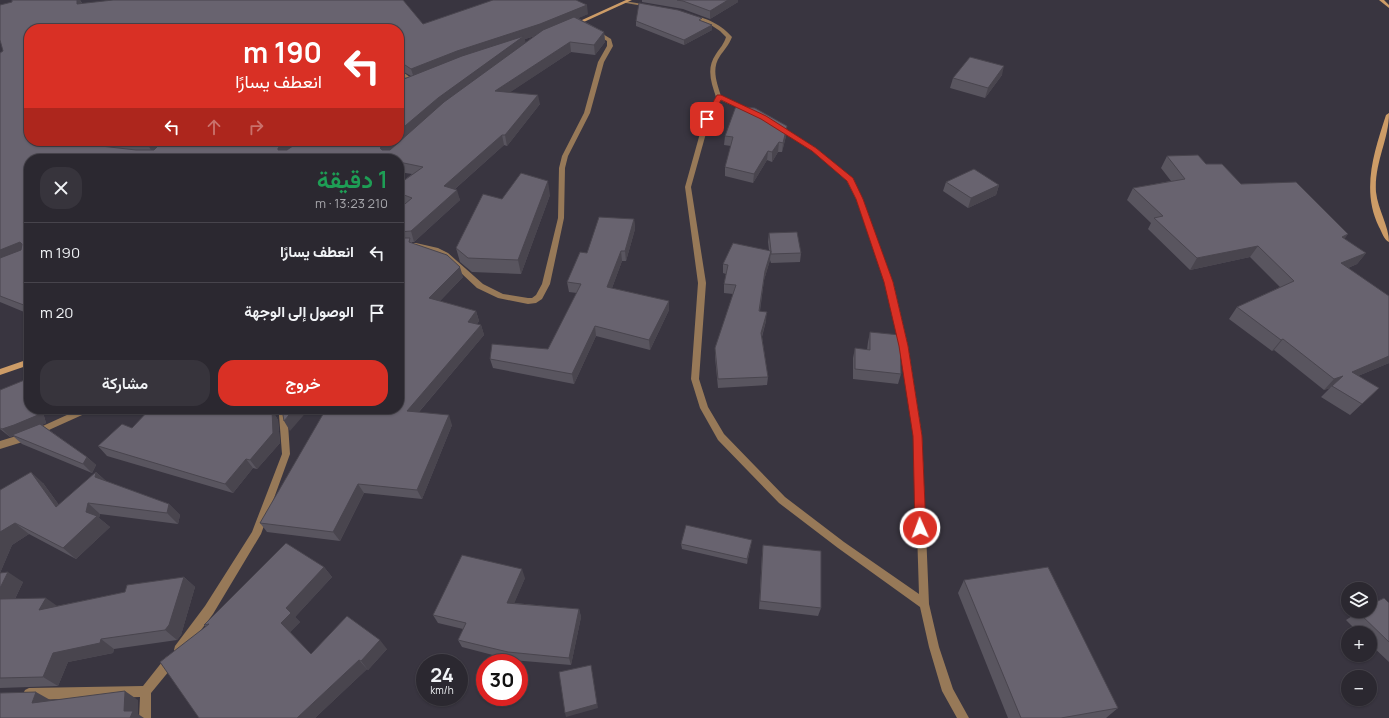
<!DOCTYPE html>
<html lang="ar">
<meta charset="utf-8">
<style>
:root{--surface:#2b2830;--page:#37343c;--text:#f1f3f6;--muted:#a6a6ab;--line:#47444c;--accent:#d93025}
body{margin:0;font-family:Manrope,Vazirmatn,sans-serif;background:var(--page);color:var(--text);direction:rtl;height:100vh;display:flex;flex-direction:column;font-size:15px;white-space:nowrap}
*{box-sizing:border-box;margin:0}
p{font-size:13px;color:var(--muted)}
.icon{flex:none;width:22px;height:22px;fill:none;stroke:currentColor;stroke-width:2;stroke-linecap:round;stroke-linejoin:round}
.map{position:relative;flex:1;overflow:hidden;direction:ltr}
.panel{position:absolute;left:24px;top:154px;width:380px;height:260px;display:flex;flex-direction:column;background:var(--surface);border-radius:16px;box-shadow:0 1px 3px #0004,0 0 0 1px var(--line);direction:rtl}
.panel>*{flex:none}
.guide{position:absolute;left:24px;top:24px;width:380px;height:122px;border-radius:16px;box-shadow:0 1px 3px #0004,0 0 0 1px var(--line);direction:rtl;background:#d93025;color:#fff;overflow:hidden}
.fabs{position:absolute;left:1341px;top:582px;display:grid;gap:8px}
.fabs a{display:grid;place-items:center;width:36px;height:36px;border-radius:50%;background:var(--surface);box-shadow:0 1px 3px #0004,0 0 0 1px var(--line);font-size:20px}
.speed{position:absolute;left:416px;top:654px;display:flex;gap:8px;font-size:20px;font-weight:700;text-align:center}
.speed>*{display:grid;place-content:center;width:52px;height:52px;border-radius:50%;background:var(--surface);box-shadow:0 1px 3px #0004,0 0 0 1px var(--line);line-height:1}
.speed small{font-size:10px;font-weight:400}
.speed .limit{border:6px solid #d22;background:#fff;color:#111}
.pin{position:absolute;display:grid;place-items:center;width:34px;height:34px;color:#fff;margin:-17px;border-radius:8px;box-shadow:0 2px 6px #0006}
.me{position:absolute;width:44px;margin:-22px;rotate:358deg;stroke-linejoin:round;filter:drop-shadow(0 0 3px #0008)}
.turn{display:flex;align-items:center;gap:14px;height:84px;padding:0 16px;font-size:18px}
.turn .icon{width:52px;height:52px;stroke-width:2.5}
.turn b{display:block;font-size:28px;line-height:34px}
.lanes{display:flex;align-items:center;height:38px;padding:0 16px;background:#0003;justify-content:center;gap:20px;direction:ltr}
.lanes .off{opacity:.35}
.round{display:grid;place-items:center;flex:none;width:42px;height:42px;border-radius:16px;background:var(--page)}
.summary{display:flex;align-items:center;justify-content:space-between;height:68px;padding:0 16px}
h1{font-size:24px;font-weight:600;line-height:30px;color:#1e9e55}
.primary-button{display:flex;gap:8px;margin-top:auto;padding:8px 16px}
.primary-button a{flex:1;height:46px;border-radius:16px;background:var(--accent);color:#fff;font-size:16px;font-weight:600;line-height:46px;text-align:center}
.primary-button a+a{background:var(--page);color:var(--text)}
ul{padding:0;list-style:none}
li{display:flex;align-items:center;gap:12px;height:60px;padding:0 16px;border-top:1px solid var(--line)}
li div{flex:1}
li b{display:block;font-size:15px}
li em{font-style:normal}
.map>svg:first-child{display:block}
</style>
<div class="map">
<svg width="1389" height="718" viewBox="0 0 1389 718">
<rect width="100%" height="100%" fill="#393540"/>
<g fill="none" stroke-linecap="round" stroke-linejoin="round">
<path fill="#977958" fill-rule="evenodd" d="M624 1 649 5 651 6 649 7 626 3 624 2Z
M691 16C705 16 723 26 732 37 729 45 724 50 720 56 711 69 717 83 721 96L748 109 743 110 720 100 710 119 691 187 706 283 699 379 708 407 724 434 785 497 844 542 919 594 914 436 900 346 885 282 856 199 847 181 812 150 775 127 780 126 816 148 852 179 862 199 893 282 908 346 922 436 929 604 939 647 953 689 969 718H957L942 691 929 647 920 607 838 548 779 503 718 440 700 408 691 379 698 283 685 187 704 119 716 97C711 82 706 68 716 54 720 48 724 44 726 37L720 31 711 25 691 18Z
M594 31H598L611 39 613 46 604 62 590 113 568 156 565 168 564 218 550 284 542 299 536 303 528 304 498 298 477 288 444 257 434 252 416 247H399V243H416L438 248 448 253 483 284 503 294 528 298H532L536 295 542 284 558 218 559 168 562 156 584 113 598 62 607 46V41L594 33Z
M399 69 415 81V83H411L399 74Z
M80 409H92L91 411 40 434 37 435 34 434 33 432 34 430Z
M267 409H287L290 454 261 534 213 614 183 654 179 655 175 654 174 650 175 646 205 606 252 532 282 454 279 415 268 411Z
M26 433 29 434 30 437 29 440 0 449V441Z
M170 656 174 657 175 661 174 665 151 693V718H139L140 697 29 700 25 698 23 694 25 690 29 688 143 686 166 657Z"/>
<path fill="#cd9c67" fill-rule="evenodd" d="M626 0H632L575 26 571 25Z
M1379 0H1384L1389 5V8Z
M1389 113C1389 140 1374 163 1376 192 1378 210 1389 226 1389 242 1384 240 1382 232 1379 227 1361 190 1374 152 1386 115Z
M29 359V365L0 375V369Z"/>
</g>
<path fill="#59555f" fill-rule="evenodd" d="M12 0H80L82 3 423 24 588 14 578 18 604 32 605 42 595 55 571 52 510 92 540 104 507 146 504 145 455 189 460 200 414 242H412V243L463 277 440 301 476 311 479 321 477 324 481 325 484 335 419 412 452 425 422 499 364 493 340 541 267 532 260 523 399 409V209L405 204 399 202V184L412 174 399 172V159H29V314L0 302V53L3 51ZM29 29H399V141H60L61 142 29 141ZM535 36 525 43V39ZM402 71 411 76 405 78Z
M642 0H738V2L710 19 683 9 642 2Z
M636 21H702L712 25V30L684 45 636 26Z
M1002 75 985 98 950 88 953 78Z
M787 126 786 136 782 152H778L772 162 767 160 753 183 725 176V167L731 146 724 145 725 136Z
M1167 156 1206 164 1241 184 1348 234 1344 239 1366 253 1357 264 1348 268 1389 363 1358 376 1379 388 1350 415 1321 397 1330 388 1324 390 1274 350 1272 351 1229 319 1237 307 1280 287 1250 257 1190 270 1148 229 1151 223 1127 200 1133 188 1171 181 1161 168Z
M946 182 999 185 996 195 968 208 943 191Z
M550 195 521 274 472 272 460 262 456 248 502 199Z
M634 219 635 229 626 261H622L612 288 669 301V310L650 350 596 336 574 384 493 368 490 359 548 349 577 293 569 292 567 282 587 253Z
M769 233 801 253 800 262 771 263 770 260 764 280 760 311 766 321 762 337 768 377 767 385 718 388 715 357V348L733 294 724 293V284L726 274 723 273V264L769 250 768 242Z
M870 332 901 374 898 384 853 379V358L855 348 867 350 868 342Z
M0 390 29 409H42L46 423 42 425 87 457 96 465 92 473 22 444 13 436 10 437 0 429Z
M272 410 278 420 280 443 257 469 253 468 233 493 107 456 98 446 132 428Z
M96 472 106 481 169 504 180 515 178 524 100 514 99 518 110 527 76 559 29 534 12 545 0 573 23 582 15 599 57 606 125 592 184 577 195 587 181 635 177 640 114 649 113 653 68 662 58 686 0 688V490L43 483 59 505Z
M681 544H751L747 564 682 549Z
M763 545 821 608 818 616 759 609 762 554Z
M324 567 332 577 295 617 300 622 290 632 311 654 387 649 368 670 367 669 315 718H199L206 627 204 625Z
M525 578 514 603 579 609 581 617 571 665 512 660 462 647 458 640 463 629 438 623 433 615Z
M964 580 1118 708 1106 718H1008L958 593Z
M1389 603V662L1370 644V633H1359L1346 620 1360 611Z"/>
<path fill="#49454e" d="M77 0H80L82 4H77Z
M728 0H738V2L710 19V11Z
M587 5 588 14 541 34 525 39 526 45 384 158 380 148 388 141H399V131L438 98 414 78 411 69 457 51Z
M712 25V30L684 45V40Z
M604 32 605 42 595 55 594 45Z
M570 42 571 52 497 101 495 91Z
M1004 66 1002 75 985 98 988 88Z
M404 72 406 81 399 85V74Z
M538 95 540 104 507 146 505 135Z
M787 126 786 136 782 152 783 143Z
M502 135 504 145 447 196 444 186Z
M153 141H169L154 155 148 145Z
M288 141H307L283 158 278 150V148Z
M779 142 778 152 772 162V152Z
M768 151 767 160 753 183 754 174Z
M359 154 361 159H357Z
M260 155 262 159H255Z
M548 181 550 195 521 274 518 260Z
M999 185 996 195 968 208 971 198Z
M457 190 460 200 414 242 411 231Z
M634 219 635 229 626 261 625 251Z
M1348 234 1339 246 1342 237Z
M20 242 28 253 0 264V250Z
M1258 246 1250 257 1190 270 1197 258Z
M621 251 622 261 609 296 607 287Z
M771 251 770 260 764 280 758 320 765 271Z
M1366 253 1357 264 1331 275 1341 263Z
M460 267 463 277 432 309 429 298Z
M669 301V310L650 350 649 340Z
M476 311 479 321 471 332 468 322Z
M767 312 766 321 760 342 761 333Z
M481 325 484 335 411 421 407 411Z
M595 326 596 336 574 384 572 374Z
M1283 339 1274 350 1272 351 1281 340Z
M1389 356V363L1341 383 1352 372Z
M1343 376 1330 388 1324 390 1334 379Z
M36 409H42L46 423 22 434 12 435 13 436 10 437 2 429Z
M294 409H309L290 431 284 421Z
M272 410 278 420 280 443 257 469 250 460Z
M449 415 452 425 422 499 417 490Z
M87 457 96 465 92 473 83 464Z
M246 459 253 468 233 493 225 484Z
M31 472 43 483 69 519 56 507Z
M96 472 108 483 95 477Z
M358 484 364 493 340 541 333 532Z
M88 503 100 514 99 518 110 527 76 559 63 548 86 512Z
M169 504 180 515 178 524 167 513Z
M15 523 29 534 12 545 0 573V532Z
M752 540 751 544 747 564V559Z
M324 567 332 577 295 617 300 622 290 632 281 623 286 608Z
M522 569 525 578 511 611 507 603Z
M8 572 23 582 10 609 0 602V588Z
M184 577 195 587 181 635 177 640 165 630Z
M46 598 60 608 39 610Z
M579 609 581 617 571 665 569 658Z
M101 639 114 649 113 653 68 662 58 686 43 677 53 653Z
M380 640 387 649 368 670 361 661Z
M359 660 367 669 315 718H297Z
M591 665 598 708 566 717 565 713Z
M125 691 138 700V714L144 718H130L124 711Z
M36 692 52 701 32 703Z"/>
<path fill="#68636f" stroke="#49454e" d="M12 0H77V4L113 0H403L423 24 493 0H576L587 5 540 24 457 51 411 69 399 61V29H29V141H57L136 150H154L163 141H288L278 148V150H287L300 141H388L380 148 382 150H390L444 102 543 30 574 17 604 32 594 45 570 42 495 91 538 95 505 135H502L444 186 457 190 411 231 399 232V209L412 198 399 193V184L423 167 399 162V159H383L359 154 357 159H259L260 155 255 159H29V307L0 296V258L21 250 22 244 20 242 0 250V53L3 51 0 40V5L12 2Z
M677 0H728L710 11 683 1Z
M639 3 678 10 702 18 699 20 712 25 684 40 636 21Z
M524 36 438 98 399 131V81L462 56Z
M970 57 1004 66 988 88 953 78Z
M399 68 404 72 399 74Z
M736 106 755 108 787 126 783 143 779 142 772 152 768 151 754 174 725 167 733 137 725 136Z
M113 141H153L148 145Z
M1198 155 1206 164H1222L1241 184 1296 182 1348 234 1342 237 1366 253 1341 263 1389 296V356L1352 372 1379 388 1362 404 1332 386 1343 376 1334 379 1283 339 1281 340 1237 307 1294 281 1258 246 1197 258 1154 218 1163 216 1133 188 1185 179 1167 156Z
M974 169 999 185 971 198 946 182Z
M521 173 548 181 518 260 468 258 456 248 483 194 502 199Z
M599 217 634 219 625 251H621L607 287 669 301 649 340 595 326 572 374 490 359 492 344 548 349 581 284 567 282 580 252 587 253Z
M797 232 801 253 771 254V251L765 271 759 311 767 312 761 333 768 377 718 379 715 348 736 285 724 284 728 265 723 264 733 243 771 251 769 233Z
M399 238H410L409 242 447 255 460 267 429 298 476 311 468 322 481 325 407 411 449 415 417 490 358 484 333 532 260 523 326 409H399Z
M870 332 900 335 901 374 855 369V348L870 350Z
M27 379 29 387V409H36L38 415 14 425 2 429 0 428V390Z
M150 409H267L272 410 273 433 250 460 246 459 225 484 98 446 122 424 132 428Z
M282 409H294L284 421Z
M40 424 87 457 83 464 12 435Z
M31 472 56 507 96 472 95 477 169 504 167 513 88 503 86 512 97 516 63 548 15 523 0 532V490Z
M686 525 752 540 747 559 681 544Z
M286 543 324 567 286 608 291 613 281 623 311 654 347 616 380 640 361 661 359 660 297 718H199L160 662 209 624 204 625Z
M763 545 821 551V608L760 601Z
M462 555 522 569 507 603 579 609 569 658 508 652 458 640 466 623 433 615Z
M1048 567 1118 708 1061 718H1021L964 580Z
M8 572 0 588V573Z
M184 577 169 625 165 630 101 639 100 643 53 653 43 677 0 678V599L46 598 39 610 125 592 127 585Z
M1384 598 1389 603V642L1358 612 1360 611H1370V605Z
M591 665 597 704 565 713 559 672Z
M125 691 124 711H133L130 718H0V693L36 692 32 703Z"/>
<path fill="#d93025" stroke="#8d1f18" d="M717 95H721L766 116 816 148 853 178 863 199 893 282 908 346 922 436 926 528 924 532 920 533 916 532 915 528 913 436 899 346 884 282 856 199 847 181 812 151 761 119 721 100 709 121H705L704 119Z"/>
</svg>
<div class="fabs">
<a><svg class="icon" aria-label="layers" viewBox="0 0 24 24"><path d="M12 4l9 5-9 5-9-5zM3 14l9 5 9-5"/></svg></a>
<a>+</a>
<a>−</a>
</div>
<div class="speed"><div>24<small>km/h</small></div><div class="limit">30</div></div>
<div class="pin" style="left:707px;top:119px;background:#d93025"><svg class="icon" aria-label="arrive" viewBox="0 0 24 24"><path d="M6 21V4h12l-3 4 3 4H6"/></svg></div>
<svg class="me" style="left:920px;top:528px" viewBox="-20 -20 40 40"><circle r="17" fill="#d93025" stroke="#fff" stroke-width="3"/><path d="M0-11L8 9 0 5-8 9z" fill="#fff"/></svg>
<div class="guide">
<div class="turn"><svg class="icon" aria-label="left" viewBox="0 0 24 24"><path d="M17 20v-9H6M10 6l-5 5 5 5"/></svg><div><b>190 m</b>انعطف يسارًا</div></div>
<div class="lanes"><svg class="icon" aria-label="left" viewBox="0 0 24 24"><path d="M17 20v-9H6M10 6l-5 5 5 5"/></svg><svg class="icon off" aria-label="ahead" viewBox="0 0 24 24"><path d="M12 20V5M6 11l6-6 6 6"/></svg><svg class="icon off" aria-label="right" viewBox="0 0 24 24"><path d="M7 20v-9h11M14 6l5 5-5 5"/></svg></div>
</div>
<section class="panel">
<div class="summary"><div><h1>1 دقيقة</h1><p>210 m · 13:23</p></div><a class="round"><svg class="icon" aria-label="close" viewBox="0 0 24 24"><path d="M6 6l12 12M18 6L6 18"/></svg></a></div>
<ul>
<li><svg class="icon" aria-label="left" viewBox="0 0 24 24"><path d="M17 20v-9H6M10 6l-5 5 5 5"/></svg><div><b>انعطف يسارًا</b></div><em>190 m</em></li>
<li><svg class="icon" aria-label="arrive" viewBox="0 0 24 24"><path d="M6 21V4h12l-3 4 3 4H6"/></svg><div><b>الوصول إلى الوجهة</b></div><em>20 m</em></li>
</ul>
<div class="primary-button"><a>خروج</a><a>مشاركة</a></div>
</section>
</div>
